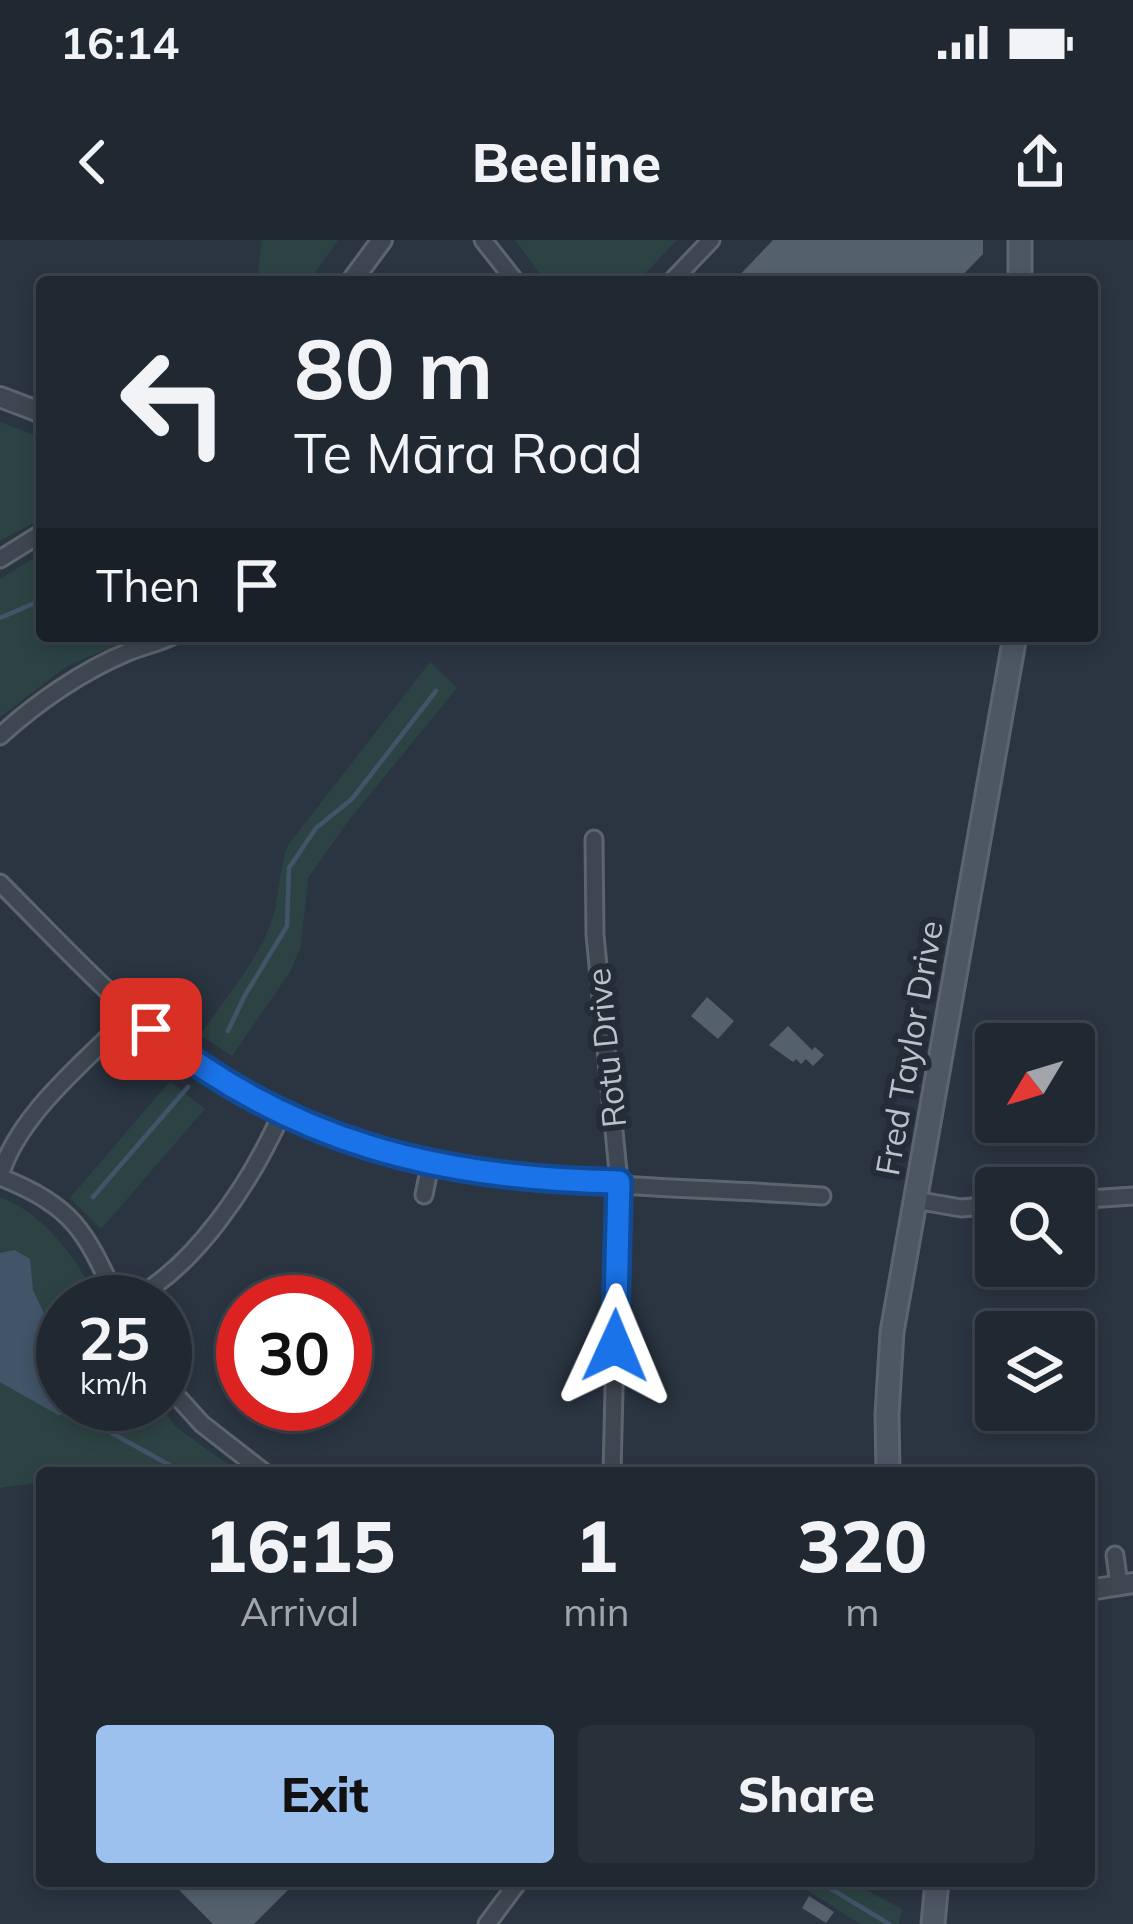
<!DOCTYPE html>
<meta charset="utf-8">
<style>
:root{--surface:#202831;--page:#283039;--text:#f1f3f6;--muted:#a2a6ab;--line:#3d444d;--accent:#9dc1ef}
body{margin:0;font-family:Mulish,sans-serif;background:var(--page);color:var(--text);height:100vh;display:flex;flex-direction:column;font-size:45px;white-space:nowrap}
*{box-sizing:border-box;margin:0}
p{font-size:39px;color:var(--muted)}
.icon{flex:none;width:66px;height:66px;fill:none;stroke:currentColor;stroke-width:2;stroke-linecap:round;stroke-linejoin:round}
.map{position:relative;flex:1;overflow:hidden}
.details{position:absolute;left:36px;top:1227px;width:1059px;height:420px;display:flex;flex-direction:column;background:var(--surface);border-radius:12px;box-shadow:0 6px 18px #0003,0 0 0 3px var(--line)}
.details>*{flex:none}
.guide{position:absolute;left:36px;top:36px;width:1062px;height:366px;border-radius:12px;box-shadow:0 6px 18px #0003,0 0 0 3px var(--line);background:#202831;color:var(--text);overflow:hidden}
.needle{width:78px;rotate:232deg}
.buttons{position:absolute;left:975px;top:783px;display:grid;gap:24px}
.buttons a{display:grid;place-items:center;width:120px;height:120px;border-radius:12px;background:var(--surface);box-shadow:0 6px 18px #0003,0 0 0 3px var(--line);font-size:60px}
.speed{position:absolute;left:36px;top:1035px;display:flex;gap:24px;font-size:60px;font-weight:700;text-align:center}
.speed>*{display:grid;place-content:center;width:156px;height:156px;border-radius:50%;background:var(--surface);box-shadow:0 6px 18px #0003,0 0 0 3px var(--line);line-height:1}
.speed small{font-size:30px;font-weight:400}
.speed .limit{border:18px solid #d22;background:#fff;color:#111}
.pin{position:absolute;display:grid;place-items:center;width:102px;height:102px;color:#fff;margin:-51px;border-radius:24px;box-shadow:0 6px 18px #0006}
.me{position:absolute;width:132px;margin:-66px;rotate:1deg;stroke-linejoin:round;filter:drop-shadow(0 0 9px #0008)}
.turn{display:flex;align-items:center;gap:42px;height:252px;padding:0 60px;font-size:54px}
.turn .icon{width:156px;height:156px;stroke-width:2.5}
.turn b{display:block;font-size:84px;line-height:102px}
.then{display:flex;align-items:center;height:114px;padding:0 60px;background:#0003;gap:24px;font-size:45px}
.eta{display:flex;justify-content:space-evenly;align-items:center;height:204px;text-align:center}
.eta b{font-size:72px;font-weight:800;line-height:84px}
.action{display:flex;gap:24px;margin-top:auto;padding:24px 60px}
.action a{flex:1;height:138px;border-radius:12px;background:var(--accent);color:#111;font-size:48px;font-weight:800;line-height:138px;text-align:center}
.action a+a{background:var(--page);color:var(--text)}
.status{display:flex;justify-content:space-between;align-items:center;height:84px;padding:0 60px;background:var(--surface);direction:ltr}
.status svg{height:33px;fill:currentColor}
header{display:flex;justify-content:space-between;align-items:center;height:156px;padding:0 60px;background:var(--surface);font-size:54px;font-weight:800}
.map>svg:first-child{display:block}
</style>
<div class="status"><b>16:14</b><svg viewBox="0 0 49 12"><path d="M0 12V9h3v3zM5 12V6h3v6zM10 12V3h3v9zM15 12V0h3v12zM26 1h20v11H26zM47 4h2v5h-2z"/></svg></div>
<header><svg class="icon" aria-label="back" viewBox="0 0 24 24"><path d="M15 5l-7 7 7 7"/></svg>Beeline<svg class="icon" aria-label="share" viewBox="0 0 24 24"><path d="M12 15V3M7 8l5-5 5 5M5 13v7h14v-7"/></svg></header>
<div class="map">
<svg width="1133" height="1684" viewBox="0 0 1133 1684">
<rect width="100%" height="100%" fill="#2a3541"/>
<path fill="#2d4343" d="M262 0H338L308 42H257Z
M515 0H677L637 42H546Z
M0 182 42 198V278L0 301Z
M42 313V396H140L67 426 0 477V339Z
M430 422 457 448 349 580 308 638 301 706 290 732 232 816 200 795C224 760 258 721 272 680 280 655 278 632 288 605Z
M170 841 205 869 101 989 70 958Z
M0 957C48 976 75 1018 99 1062H63V1164H159L176 1187 240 1233H42V1242L0 1248Z
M793 1641H849L902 1669 899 1684H860Z"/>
<path fill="#425468" d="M15 1010 30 1019 33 1050 63 1114V1164H79L80 1175H58L0 1142V1013Z"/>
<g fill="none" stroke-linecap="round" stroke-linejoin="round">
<path stroke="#425468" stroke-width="4.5" d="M0 378 42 360
M228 791 244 757 287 686 289 628 316 588 352 559 436 451
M93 957 188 847
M79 1175 184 1233
M818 1641 889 1684"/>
</g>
<path fill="#54606c" d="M773 0H983V14L956 42H733Z
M707 757 734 781 718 799 691 776Z
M788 786 812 810 815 807 824 815 813 826 806 819 801 824 796 819 793 822 769 805Z
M170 1641H297L254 1684H213Z
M809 1656 834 1672 826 1683 802 1668Z"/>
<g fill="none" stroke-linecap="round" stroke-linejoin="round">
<g stroke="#5c656e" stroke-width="21">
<path id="minor" d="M483 0 516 42
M671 42 711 0
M0 319 42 293
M0 496C36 463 82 431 128 412 142 406 158 403 172 396
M594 599 595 695 619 942 612 1233
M0 643C58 701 115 763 180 813 370 956 598 940 822 956
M0 936C18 874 87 820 132 774
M0 937C75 967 85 991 118 1062
M424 955 430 925
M915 960 961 968 996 965
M1074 960 1133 956
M127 1062C194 1030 251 942 281 875
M165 1143 202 1184 265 1233
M1115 1315 1119 1345
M487 1684 519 1641"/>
</g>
<g stroke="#5c656e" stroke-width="24">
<path id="tertiary" d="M351 42 382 0
M0 157 42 173
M1089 1350 1133 1343"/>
</g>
<g stroke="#5c656e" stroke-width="27">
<path id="secondary" d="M1020 0V42
M888 1233 887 1175 892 1092 1015 396
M933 1684 937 1641"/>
</g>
<use href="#minor" stroke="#3e4751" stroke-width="15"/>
<use href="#tertiary" stroke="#3e4751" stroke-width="18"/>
<use href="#secondary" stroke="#4d5764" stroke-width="21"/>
</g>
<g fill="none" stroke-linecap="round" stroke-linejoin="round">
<g stroke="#114b97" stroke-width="30">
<path id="route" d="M151 789C291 903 441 939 619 942L615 1106"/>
</g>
<use href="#route" stroke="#1a73e8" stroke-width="21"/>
</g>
<g text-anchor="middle" stroke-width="12" stroke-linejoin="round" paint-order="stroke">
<g font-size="33" fill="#bbc2cb" stroke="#232c37">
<text transform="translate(606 808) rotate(-96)" y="12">Rotu Drive</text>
<text transform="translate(909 808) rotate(-80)" y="12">Fred Taylor Drive</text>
</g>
</g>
</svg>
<div class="buttons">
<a><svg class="needle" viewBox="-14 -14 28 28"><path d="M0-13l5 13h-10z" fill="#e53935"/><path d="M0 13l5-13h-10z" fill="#a2a6ab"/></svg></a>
<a><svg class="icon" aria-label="search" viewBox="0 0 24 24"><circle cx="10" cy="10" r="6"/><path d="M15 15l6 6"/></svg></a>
<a><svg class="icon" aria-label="layers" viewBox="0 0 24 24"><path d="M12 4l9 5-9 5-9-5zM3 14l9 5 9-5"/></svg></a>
</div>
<div class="speed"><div>25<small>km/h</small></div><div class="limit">30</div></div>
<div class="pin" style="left:151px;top:789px;background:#d93025"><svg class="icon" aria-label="arrive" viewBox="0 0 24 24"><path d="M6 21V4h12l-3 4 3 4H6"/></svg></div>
<svg class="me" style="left:615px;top:1106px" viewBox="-20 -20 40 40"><path d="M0-17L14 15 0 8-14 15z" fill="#1a73e8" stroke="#fff" stroke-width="4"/></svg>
<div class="guide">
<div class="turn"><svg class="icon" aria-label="left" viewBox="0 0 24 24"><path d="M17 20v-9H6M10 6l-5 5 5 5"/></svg><div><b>80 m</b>Te Māra Road</div></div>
<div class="then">Then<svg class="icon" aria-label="arrive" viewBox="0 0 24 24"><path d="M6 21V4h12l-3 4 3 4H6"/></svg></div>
</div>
<section class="details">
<div class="eta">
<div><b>16:15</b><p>Arrival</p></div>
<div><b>1</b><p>min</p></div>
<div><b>320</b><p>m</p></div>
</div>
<div class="action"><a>Exit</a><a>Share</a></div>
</section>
</div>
